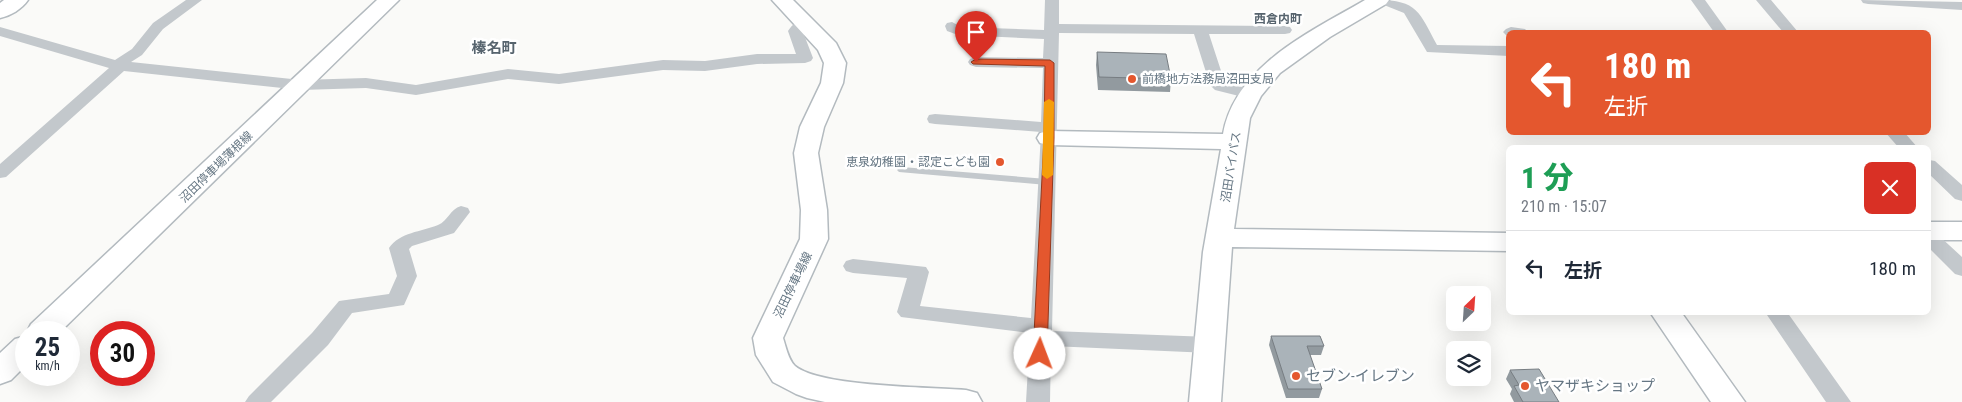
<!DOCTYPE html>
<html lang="ja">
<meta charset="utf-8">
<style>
:root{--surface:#fff;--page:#f2f2f3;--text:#1f2937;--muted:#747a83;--line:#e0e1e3}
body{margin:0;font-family:"Roboto Condensed","Noto Sans JP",sans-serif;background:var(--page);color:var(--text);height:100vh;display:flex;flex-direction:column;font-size:19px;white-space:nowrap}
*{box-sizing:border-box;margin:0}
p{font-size:16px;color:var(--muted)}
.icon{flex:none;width:28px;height:28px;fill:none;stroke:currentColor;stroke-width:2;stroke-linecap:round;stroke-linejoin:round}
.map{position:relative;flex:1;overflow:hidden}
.sheet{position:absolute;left:1506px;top:145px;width:425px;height:170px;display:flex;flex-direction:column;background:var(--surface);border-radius:8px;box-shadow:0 5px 20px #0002}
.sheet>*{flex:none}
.top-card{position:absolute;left:1506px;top:30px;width:425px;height:105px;border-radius:8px;box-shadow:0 5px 20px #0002;background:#e4572e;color:#fff;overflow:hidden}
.needle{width:32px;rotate:25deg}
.buttons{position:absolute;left:1446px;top:286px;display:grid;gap:10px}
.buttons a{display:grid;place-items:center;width:45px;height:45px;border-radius:8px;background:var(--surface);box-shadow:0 5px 20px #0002;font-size:25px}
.speed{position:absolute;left:15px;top:321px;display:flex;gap:10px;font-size:25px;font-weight:700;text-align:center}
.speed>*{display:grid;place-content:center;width:65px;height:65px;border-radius:50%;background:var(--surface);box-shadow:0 5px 20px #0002;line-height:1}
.speed small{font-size:12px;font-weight:400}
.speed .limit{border:8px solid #d22;background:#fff;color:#111}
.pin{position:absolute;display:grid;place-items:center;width:42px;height:42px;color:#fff;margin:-51px -21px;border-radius:50% 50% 50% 0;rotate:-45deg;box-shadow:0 0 5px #0007}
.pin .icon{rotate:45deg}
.me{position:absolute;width:55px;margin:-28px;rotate:2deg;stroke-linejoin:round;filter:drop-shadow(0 0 4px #0008)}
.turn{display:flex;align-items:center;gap:18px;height:105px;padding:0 15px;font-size:22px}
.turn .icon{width:65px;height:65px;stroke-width:2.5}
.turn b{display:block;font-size:35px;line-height:42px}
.round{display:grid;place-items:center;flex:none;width:52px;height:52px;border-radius:8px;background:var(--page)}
.headline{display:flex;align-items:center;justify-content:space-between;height:85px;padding:0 15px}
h1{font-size:30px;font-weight:800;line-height:38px;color:#1e9e55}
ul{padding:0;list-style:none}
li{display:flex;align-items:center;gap:15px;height:75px;padding:0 15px;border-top:1px solid var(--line)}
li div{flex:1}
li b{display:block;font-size:19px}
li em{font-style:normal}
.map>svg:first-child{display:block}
</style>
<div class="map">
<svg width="1962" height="402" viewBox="0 0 1962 402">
<rect width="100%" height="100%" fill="#fafaf8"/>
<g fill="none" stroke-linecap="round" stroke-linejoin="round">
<g stroke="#b3babf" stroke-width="3">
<path id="secondary" d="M4 0H28C22 9 10 16 0 18V3Z
M377 0H399L60 332H27L31 324Z
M772 0H793L836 43 846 63 843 83 824 127 818 153 827 210 828 239 783 338C786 347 788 359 795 366 820 387 930 387 966 390L977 393 982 402H825L807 398 796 394 773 382 756 355 753 338 800 239 801 210 794 153 800 127 821 83 824 63 818 50Z
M1365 0H1389L1386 4 1330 37 1280 73 1261 96 1250 118 1234 229 1509 233V251L1232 247 1221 402H1189L1203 252 1221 149 1049 145 1040 143 1037 138 1040 133 1049 131 1223 134C1235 66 1310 32 1365 0Z
M1929 222H1962V240H1929Z
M1650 312H1681L1745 402H1711Z
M26 336V365L11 380 0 384V353L15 339Z"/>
</g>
<path fill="#c3c8cc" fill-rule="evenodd" d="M902 167 1047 179 1052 182 1047 185 899 172 897 170 899 168Z"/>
<path fill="#c3c8cc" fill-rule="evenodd" d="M186 0H202L163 29 142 55 131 62 301 80 366 78 416 85 508 69 559 74 663 60 705 61 757 54H796L788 31C793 23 800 19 809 21L811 24 803 32 813 58 811 61 805 63 757 64 705 71 663 70 559 84 508 79 416 95 366 88 301 90 124 71 6 177 0 178V164L109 68 0 36V27L115 60 132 49 153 23Z
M1045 0H1059V24L1285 26 1290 27 1292 30 1290 33 1285 34H1209L1224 80 1227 83 1257 91 1259 94 1257 97 1251 99 1215 90 1210 85 1194 34 1059 33 1052 331 1210 337 1218 339 1221 345 1218 351 1210 353 1051 346 1050 402H1026L1030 333 901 317 897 312 907 278 853 273 846 271 843 266 846 261 853 259 926 267 929 272 920 306 1031 318 1041 132 935 124 929 123 927 119 929 115 935 114 1041 122 1043 68 976 67 970 65 968 62 970 59 976 57 1043 58 1044 39 958 35 947 31 945 26 947 23 952 22 961 27 1044 30Z
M1377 0C1418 0 1419 12 1437 45L1509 46V56L1427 52 1404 13 1379 3Z
M1691 0H1705L1728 32H1714Z
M1756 0H1771L1798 32H1783Z
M1861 0 1962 2V10L1868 4 1863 3Z
M1511 27 1525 29 1528 32H1509V36L1506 35 1503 32 1506 29Z
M1885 132H1904L1918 148H1899Z
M1929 160 1935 161 1962 185V201L1955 199 1929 174Z
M461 206 468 208 470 212 454 233 412 246 409 249 417 276 404 305 352 313 328 345 271 402H245L249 396 312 333 339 301 389 294 397 276 389 248C400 232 421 232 438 225 448 221 450 209 461 206Z
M1929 231 1936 233 1962 257V276L1955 274 1929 248Z
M1765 312H1787L1851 402H1826Z"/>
<use href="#secondary" fill="#fff" fill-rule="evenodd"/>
</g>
<path fill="#929a9f" d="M1097 52 1171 79 1170 92 1098 90 1096 65Z
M1271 336 1324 346 1321 355H1310L1322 389 1319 398H1286L1269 345Z
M1510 370 1559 402H1514L1510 394 1512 389 1506 379Z"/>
<path fill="#aab3b9" stroke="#777d82" d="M1097 52 1166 54 1171 79 1099 77Z
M1271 336H1320L1324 346H1307L1322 389H1288Z
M1539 369 1559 402H1523L1514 386 1519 385 1510 370Z"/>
<path fill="#e4572e" stroke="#94391e" d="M976 59 1050 60 1054 63V138L1047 354 1045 357H1035L1033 354 1044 138 1045 66 973 64 971 62Z"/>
<path fill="#f59e0b" d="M1049 99 1054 102 1053 175 1047 179 1042 175 1044 102Z"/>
<g fill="#e4572e" stroke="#fff" stroke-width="2">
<circle cx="1132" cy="79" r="5"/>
<circle cx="1000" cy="162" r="5"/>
<circle cx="1296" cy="376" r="5"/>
<circle cx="1525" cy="386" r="5"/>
</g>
<g text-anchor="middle" stroke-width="5" stroke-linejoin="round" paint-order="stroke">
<g font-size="12" font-weight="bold" fill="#57646e" stroke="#fff">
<text x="1278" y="23">西倉内町</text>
</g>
<g font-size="12" fill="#657683" stroke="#fff" text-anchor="start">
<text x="1142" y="83">前橋地方法務局沼田支局</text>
<text x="990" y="166" text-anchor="end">恵泉幼稚園・認定こども園</text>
</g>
<g font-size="12" fill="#657683" stroke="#fff">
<text transform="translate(216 167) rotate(-44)" y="4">沼田停車場薄根線</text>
<text transform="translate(1231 167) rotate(-81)" y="4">沼田バイパス</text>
<text transform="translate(793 285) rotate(-64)" y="4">沼田停車場線</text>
</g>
<g font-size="15" font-weight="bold" fill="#57646e" stroke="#fff">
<text x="494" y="53">榛名町</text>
</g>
<g font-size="15" fill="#657683" stroke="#fff" text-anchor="start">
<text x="1306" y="381">セブン-イレブン</text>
<text x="1535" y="391">ヤマザキショップ</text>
</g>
</g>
</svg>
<div class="buttons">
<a><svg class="needle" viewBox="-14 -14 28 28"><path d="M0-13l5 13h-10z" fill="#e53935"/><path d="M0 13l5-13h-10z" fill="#747a83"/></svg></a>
<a><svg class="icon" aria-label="layers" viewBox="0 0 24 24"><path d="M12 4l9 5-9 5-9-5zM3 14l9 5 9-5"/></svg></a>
</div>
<div class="speed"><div>25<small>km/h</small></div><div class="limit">30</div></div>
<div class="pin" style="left:976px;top:62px;background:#d93025"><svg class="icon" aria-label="arrive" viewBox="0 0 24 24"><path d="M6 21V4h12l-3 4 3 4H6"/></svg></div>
<svg class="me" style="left:1040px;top:354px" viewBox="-20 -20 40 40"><circle r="19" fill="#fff"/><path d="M0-13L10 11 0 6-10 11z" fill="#e4572e"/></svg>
<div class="top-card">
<div class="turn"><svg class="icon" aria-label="left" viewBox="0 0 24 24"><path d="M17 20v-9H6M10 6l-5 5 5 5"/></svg><div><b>180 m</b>左折</div></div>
</div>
<section class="sheet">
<div class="headline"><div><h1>1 分</h1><p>210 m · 15:07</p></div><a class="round" style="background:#d93025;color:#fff"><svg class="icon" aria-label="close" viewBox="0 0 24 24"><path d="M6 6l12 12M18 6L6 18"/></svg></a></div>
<ul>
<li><svg class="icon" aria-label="left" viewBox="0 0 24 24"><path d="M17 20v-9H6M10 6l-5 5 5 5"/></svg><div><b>左折</b></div><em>180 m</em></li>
</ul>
</section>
</div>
